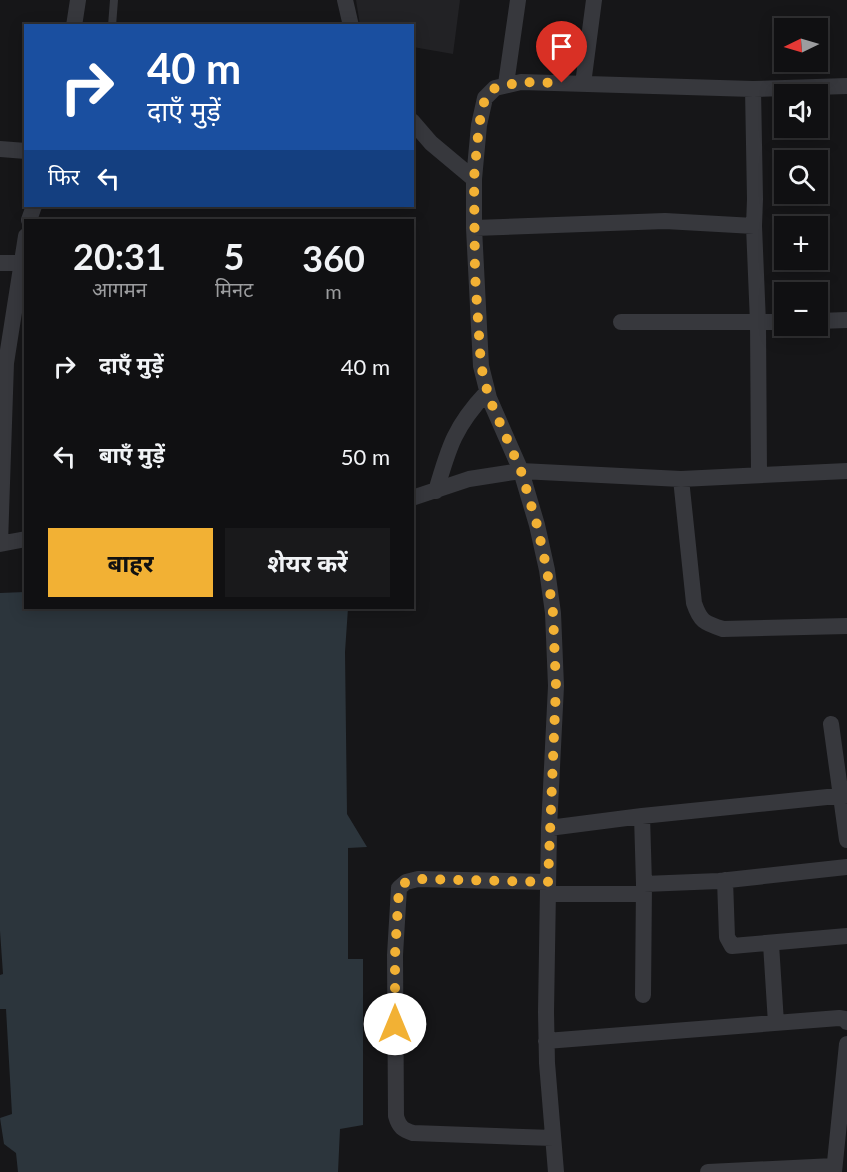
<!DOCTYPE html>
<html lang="hi">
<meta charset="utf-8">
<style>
:root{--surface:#101012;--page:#19191b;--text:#f1f3f6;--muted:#9c9d9f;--line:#303032;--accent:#f2b134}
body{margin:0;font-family:Lato,"Noto Sans Devanagari",sans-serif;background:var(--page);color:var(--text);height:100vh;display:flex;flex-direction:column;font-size:22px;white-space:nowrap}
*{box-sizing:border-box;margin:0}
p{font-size:20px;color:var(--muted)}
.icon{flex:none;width:33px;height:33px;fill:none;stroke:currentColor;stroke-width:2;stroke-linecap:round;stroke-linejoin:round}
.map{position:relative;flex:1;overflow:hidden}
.details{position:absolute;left:24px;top:219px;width:390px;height:390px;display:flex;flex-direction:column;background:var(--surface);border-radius:0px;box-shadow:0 3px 15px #0003,0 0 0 2px var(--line)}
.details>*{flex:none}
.guide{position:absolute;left:24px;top:24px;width:390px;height:183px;border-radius:0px;box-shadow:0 3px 15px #0003,0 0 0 2px var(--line);background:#1a4fa0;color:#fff;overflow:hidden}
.needle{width:39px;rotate:265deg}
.controls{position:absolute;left:774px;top:18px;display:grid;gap:12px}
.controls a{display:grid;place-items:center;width:54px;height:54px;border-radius:0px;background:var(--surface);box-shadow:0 3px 15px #0003,0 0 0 2px var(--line);font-size:30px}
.pin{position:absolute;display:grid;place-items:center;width:51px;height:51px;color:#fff;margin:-62px -26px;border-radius:50% 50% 50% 0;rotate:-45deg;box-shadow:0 0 6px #0007}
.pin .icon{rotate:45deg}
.me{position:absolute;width:66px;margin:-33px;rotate:0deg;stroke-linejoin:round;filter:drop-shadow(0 0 4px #0008)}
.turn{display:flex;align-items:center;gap:21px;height:126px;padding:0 24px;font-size:27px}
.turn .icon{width:78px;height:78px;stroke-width:2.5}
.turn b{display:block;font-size:42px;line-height:51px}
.then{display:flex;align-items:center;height:57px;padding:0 24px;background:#0003;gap:12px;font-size:22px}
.eta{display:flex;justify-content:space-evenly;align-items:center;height:102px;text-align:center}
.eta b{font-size:36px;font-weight:700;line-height:42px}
.action{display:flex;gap:12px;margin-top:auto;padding:12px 24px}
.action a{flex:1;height:69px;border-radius:0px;background:var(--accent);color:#111;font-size:24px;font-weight:700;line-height:69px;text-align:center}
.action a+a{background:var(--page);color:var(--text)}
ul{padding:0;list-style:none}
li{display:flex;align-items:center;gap:18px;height:90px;padding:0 24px}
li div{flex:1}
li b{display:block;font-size:22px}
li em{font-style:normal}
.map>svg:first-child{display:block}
</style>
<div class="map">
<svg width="847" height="1172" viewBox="0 0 847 1172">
<rect width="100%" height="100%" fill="#161618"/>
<path fill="#222225" d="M356 0H460L453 54 413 47 412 26 360 25Z"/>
<path fill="#2c353c" d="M25 592 26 608H348L345 652 347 814 367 847 348 848V959H363V1125L340 1129 338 1172H18L16 1153 4 1144 0 1118 12 1114 6 1009H0V975L3 974 0 931V593Z"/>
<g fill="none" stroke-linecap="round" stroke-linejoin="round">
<path stroke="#37383d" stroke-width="8" d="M112 26 114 0"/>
<path stroke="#37383d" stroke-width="16" d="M345 0 351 26
M74 26 78 0
M506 84 518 0
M583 84 594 0
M753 89 755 199 754 226 758 323 759 475
M412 121 431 143 474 179
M0 149 26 151
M29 220 34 206
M474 228 665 221 754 226
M0 263H20
M818 321 847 320
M621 322H784
M681 479 694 603C700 621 704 623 723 629L847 626
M436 491C449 446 455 426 487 392
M412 498 469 479 521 471 681 479 847 471
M0 544 6 363 26 236
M0 544 26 539
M831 724 847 840
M642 816 644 884 643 995
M549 828 642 816 847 795
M725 880 727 937 732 946 847 936
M548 882 418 879 406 882 399 888 395 955 396 1116C399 1127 403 1130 413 1133L553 1138
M644 884 719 881 847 867
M548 894H644
M771 944 776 1023
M546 1041 839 1018 845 1019 847 1022
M556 1172 547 1063 546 1012 549 828 556 686 553 613 547 570 537 525 521 471 489 398 481 366 474 228V179L479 125 485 98 495 88 521 82 753 89 847 86
M708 1172 834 1166
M834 1172 847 1044"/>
</g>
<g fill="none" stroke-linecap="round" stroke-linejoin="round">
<path stroke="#f2b134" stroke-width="10" stroke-dasharray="0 18" d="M395 1024V955L399 888 406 882 418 879 548 882 556 686 553 613 547 570 537 525 521 471 489 398 481 366 475 274 474 178 479 125 485 98 495 88 521 82 562 83"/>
</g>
</svg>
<div class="controls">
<a><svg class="needle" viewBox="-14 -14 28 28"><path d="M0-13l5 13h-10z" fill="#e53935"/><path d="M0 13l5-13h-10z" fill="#9c9d9f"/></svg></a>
<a><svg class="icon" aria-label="sound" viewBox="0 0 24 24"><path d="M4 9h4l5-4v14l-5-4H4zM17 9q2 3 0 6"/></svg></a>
<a><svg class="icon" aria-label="search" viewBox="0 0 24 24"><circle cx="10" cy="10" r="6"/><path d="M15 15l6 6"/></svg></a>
<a>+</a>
<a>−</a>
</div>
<div class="pin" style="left:562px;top:83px;background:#d93025"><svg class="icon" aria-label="arrive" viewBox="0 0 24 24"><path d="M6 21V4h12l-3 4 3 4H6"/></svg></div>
<svg class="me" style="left:395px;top:1024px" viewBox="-20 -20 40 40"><circle r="19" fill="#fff"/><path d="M0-13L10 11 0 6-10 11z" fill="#f2b134"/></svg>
<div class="guide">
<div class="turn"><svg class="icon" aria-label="right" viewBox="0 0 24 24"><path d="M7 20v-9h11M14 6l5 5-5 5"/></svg><div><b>40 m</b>दाएँ मुड़ें</div></div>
<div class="then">फिर<svg class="icon" aria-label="left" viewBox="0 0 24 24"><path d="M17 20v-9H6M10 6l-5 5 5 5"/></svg></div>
</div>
<section class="details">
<div class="eta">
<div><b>20:31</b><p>आगमन</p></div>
<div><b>5</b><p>मिनट</p></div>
<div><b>360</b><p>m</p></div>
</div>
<ul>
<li><svg class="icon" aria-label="right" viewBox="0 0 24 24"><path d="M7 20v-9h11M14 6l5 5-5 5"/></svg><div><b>दाएँ मुड़ें</b></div><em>40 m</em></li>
<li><svg class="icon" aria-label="left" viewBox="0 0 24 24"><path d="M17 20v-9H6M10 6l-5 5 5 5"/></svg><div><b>बाएँ मुड़ें</b></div><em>50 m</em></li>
</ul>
<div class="action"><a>बाहर</a><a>शेयर करें</a></div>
</section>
</div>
